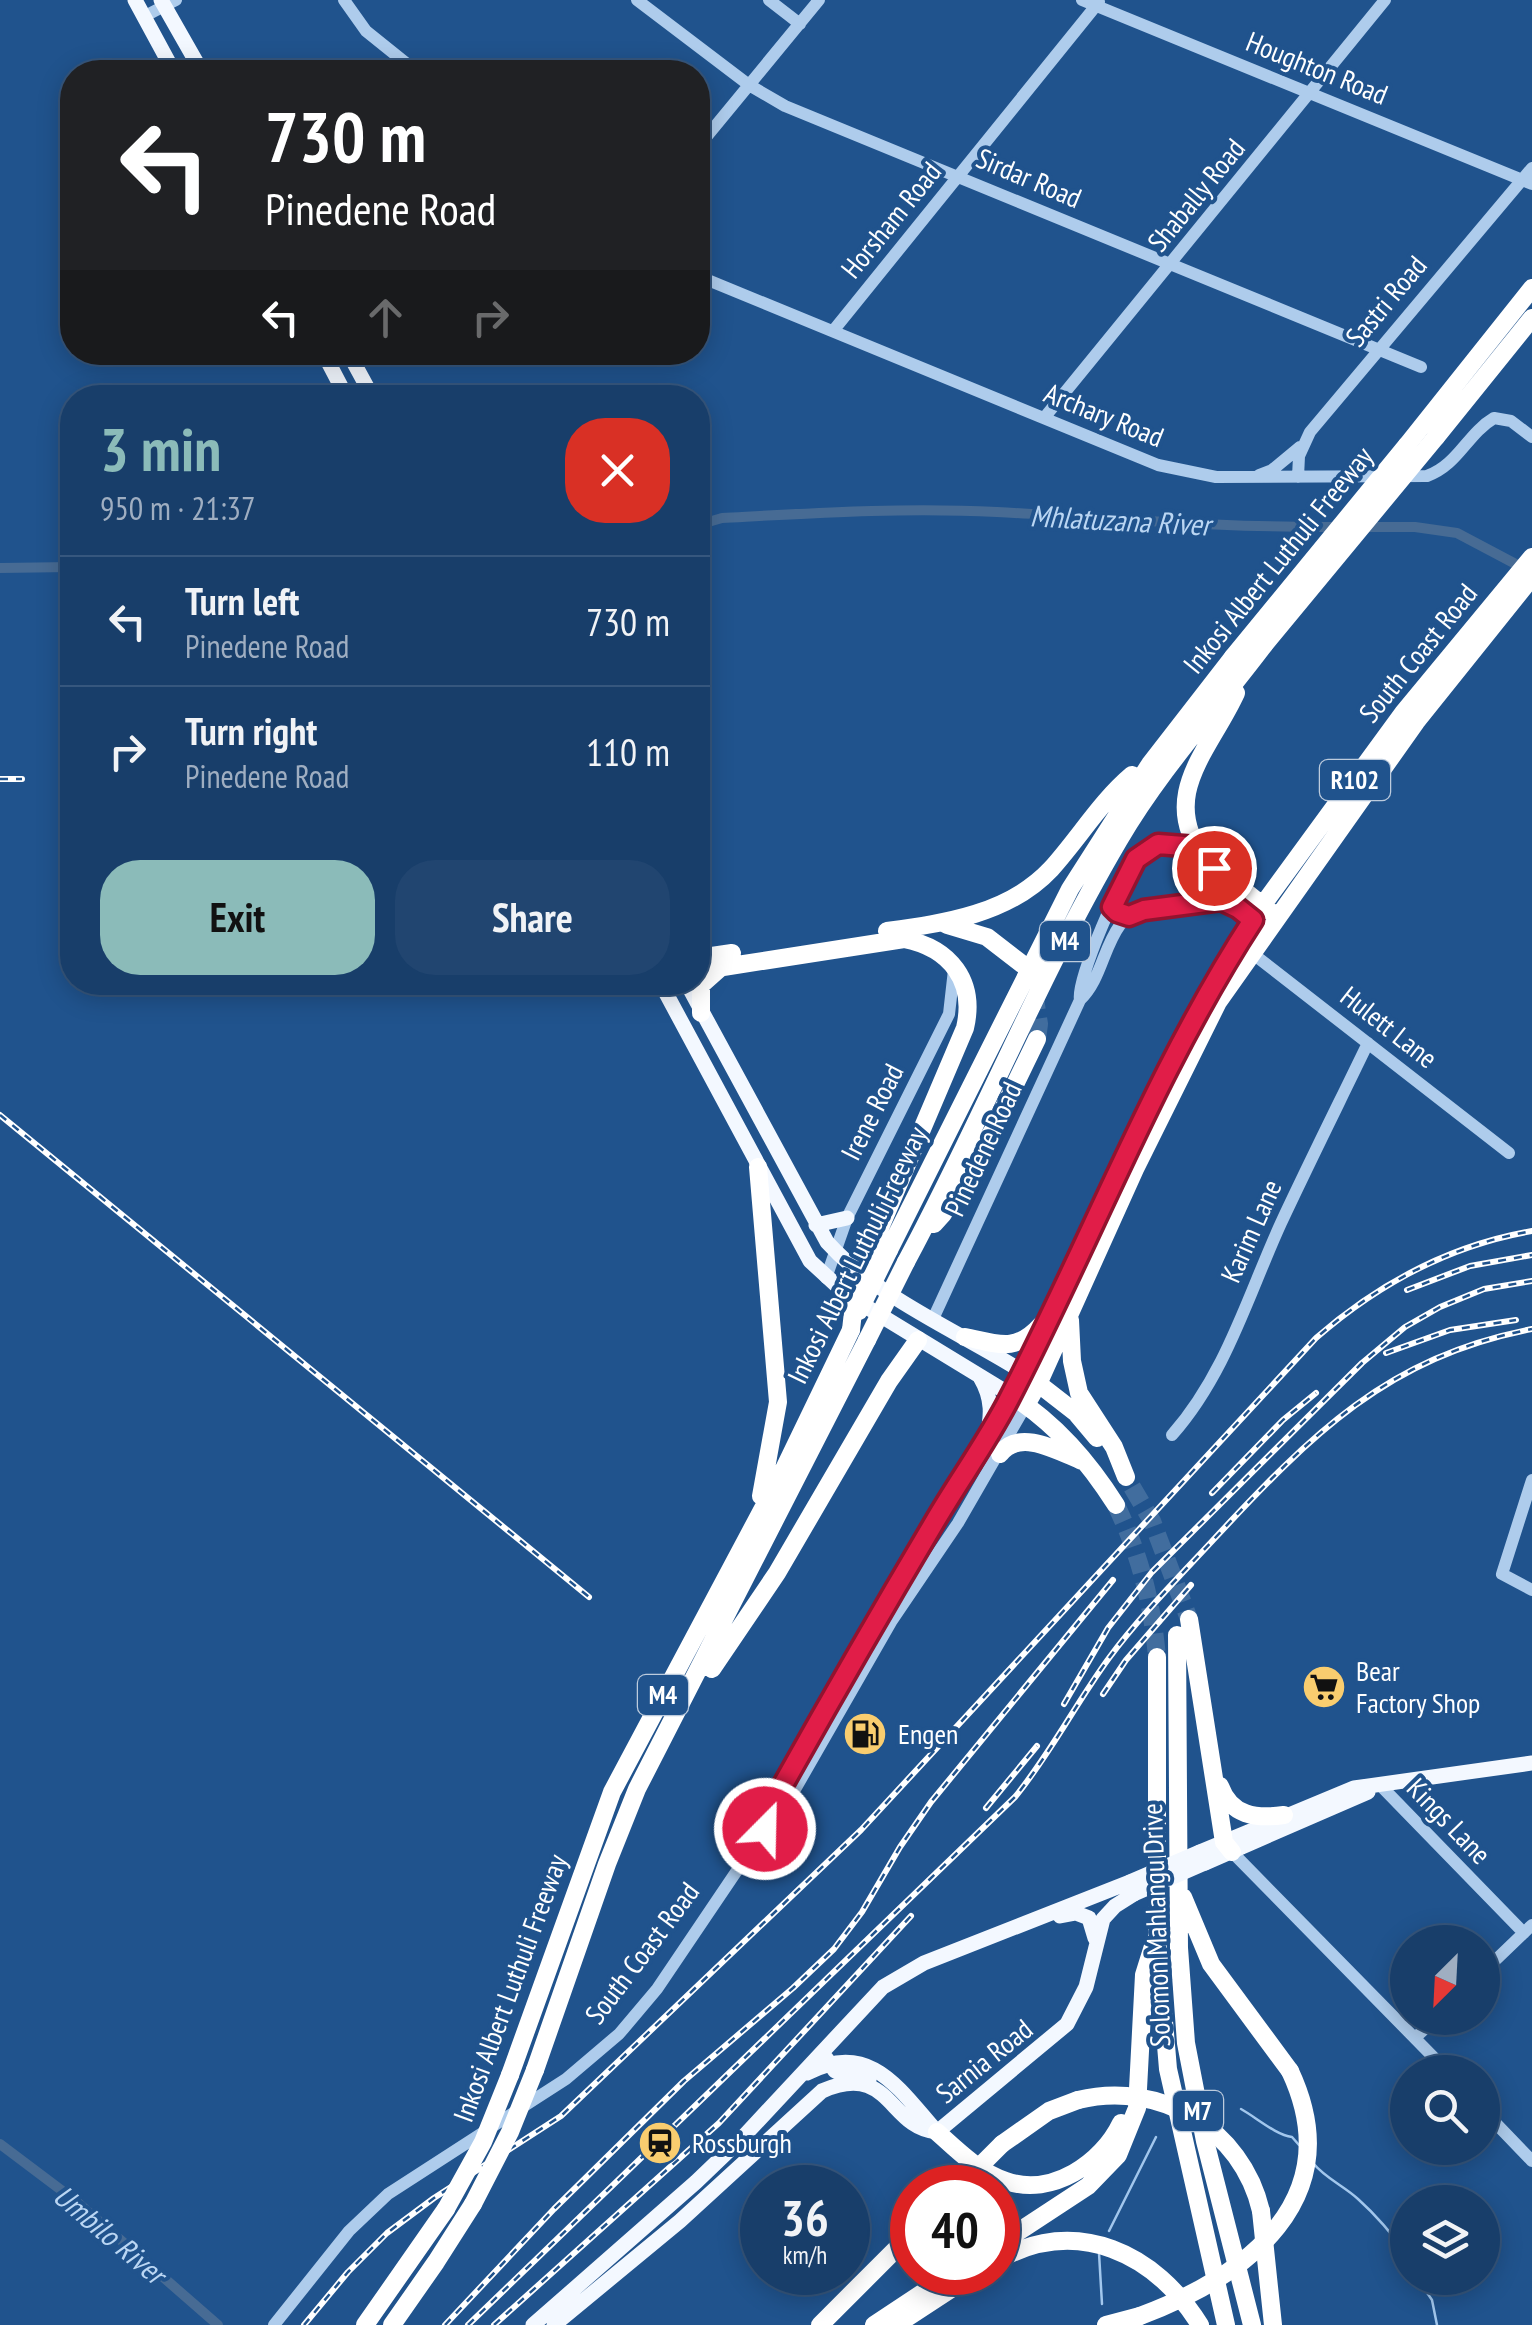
<!DOCTYPE html>
<meta charset="utf-8">
<style>
:root{--surface:#183e6a;--page:#214570;--text:#f1f3f6;--muted:#9faec1;--line:#36577e;--accent:#8bbbb9}
body{margin:0;font-family:"PT Sans Narrow",sans-serif;background:var(--page);color:var(--text);height:100vh;display:flex;flex-direction:column;font-size:38px;white-space:nowrap}
*{box-sizing:border-box;margin:0}
p{font-size:32px;color:var(--muted)}
.icon{flex:none;width:55px;height:55px;fill:none;stroke:currentColor;stroke-width:2;stroke-linecap:round;stroke-linejoin:round}
.map{position:relative;flex:1;overflow:hidden}
.panel{position:absolute;left:60px;top:385px;width:650px;height:610px;display:flex;flex-direction:column;background:var(--surface);border-radius:40px;box-shadow:0 5px 25px #0003,0 0 0 2px var(--line)}
.panel>*{flex:none}
.top-card{position:absolute;left:60px;top:60px;width:650px;height:305px;border-radius:40px;box-shadow:0 5px 25px #0003,0 0 0 2px var(--line);background:#202124;color:#fff;overflow:hidden}
.needle{width:65px;rotate:204deg}
.buttons{position:absolute;left:1390px;top:1925px;display:grid;gap:20px}
.buttons a{display:grid;place-items:center;width:110px;height:110px;border-radius:50%;background:var(--surface);box-shadow:0 5px 25px #0003,0 0 0 2px var(--line);font-size:50px}
.speed{position:absolute;left:740px;top:2165px;display:flex;gap:20px;font-size:50px;font-weight:700;text-align:center}
.speed>*{display:grid;place-content:center;width:130px;height:130px;border-radius:50%;background:var(--surface);box-shadow:0 5px 25px #0003,0 0 0 2px var(--line);line-height:1}
.speed small{font-size:25px;font-weight:400}
.speed .limit{border:15px solid #d22;background:#fff;color:#111}
.pin{position:absolute;display:grid;place-items:center;width:85px;height:85px;color:#fff;margin:-42px;border:5px solid #fff;border-radius:50%;box-shadow:0 2px 10px #0007}
.me{position:absolute;width:110px;margin:-55px;rotate:23deg;stroke-linejoin:round;filter:drop-shadow(0 0 8px #0008)}
.turn{display:flex;align-items:center;gap:35px;height:210px;padding:0 40px;font-size:45px}
.turn .icon{width:130px;height:130px;stroke-width:2.5}
.turn b{display:block;font-size:70px;line-height:85px}
.lanes{display:flex;align-items:center;height:95px;padding:0 40px;background:#0003;justify-content:center;gap:50px;direction:ltr}
.lanes .off{opacity:.35}
.round{display:grid;place-items:center;flex:none;width:105px;height:105px;border-radius:40px;background:var(--page)}
.overview{display:flex;align-items:center;justify-content:space-between;height:170px;padding:0 40px}
h1{font-size:60px;font-weight:700;line-height:75px;color:var(--accent)}
.action{display:flex;gap:20px;margin-top:auto;padding:20px 40px}
.action a{flex:1;height:115px;border-radius:40px;background:var(--accent);color:#111;font-size:40px;font-weight:700;line-height:115px;text-align:center}
.action a+a{background:var(--page);color:var(--text)}
ul{padding:0;list-style:none}
li{display:flex;align-items:center;gap:30px;height:130px;padding:0 40px;border-top:2px solid var(--line)}
li div{flex:1}
li b{display:block;font-size:38px}
li em{font-style:normal}
.map>svg:first-child{display:block}
</style>
<div class="map">
<svg width="1532" height="2325" viewBox="0 0 1532 2325">
<rect width="100%" height="100%" fill="#20538d"/>
<g fill="none" stroke-linecap="round" stroke-linejoin="round">
<path stroke="#a2c7ed" stroke-width="2.5" d="M1241 2109C1257 2118 1276 2135 1292 2137L1299 2145
M1313 2163C1325 2178 1344 2186 1358 2199 1377 2216 1393 2235 1408 2256
M1109 2231 1156 2137
M1099 2253 1102 2304
M1417 2278 1432 2300 1437 2325"/>
<path stroke="#476b94" stroke-width="10" d="M698 525 722 518C814 513 905 507 997 512 1112 518 1226 528 1342 527
M1364 527H1415L1457 533 1527 570
M0 568 72 567
M0 2144 77 2202 218 2325"/>
<path stroke="#416d9e" stroke-width="18" stroke-dasharray="18 9" stroke-linecap="butt" d="M1034 992 1039 1024 1037 1039
M1132 1487 1152 1521 1189 1619
M1116 1505C1140 1555 1152 1602 1157 1657"/>
<path stroke="#aeccec" stroke-width="12" d="M344 0 366 31 417 72
M637 0 749 85 785 106 1421 367
M769 0 800 24
M1082 0 1532 184
M145 16 176 0
M698 147 819 0
M698 276 1158 465 1216 477 1427 476C1458 465 1467 434 1494 418L1511 421 1532 437
M833 331 1099 2
M1044 418 1385 0
M1259 475 1272 470 1300 447
M1298 477 1299 456 1310 432 1532 168
M1248 950 1509 1153
M1080 1000C1076 980 1122 875 1138 857 1144 851 1150 848 1158 844L1196 847
M826 1278 847 1218 949 1014 954 970
M933 1319 1080 1000C1101 980 1103 948 1120 925 1133 908 1204 896 1224 901 1237 904 1246 914 1256 922
M1172 1435C1226 1374 1248 1295 1281 1223 1309 1163 1339 1103 1368 1043
M1532 1480 1502 1574 1532 1590
M1381 1786 1524 1933
M765 1829V1817L1011 1395
M1232 1852 1448 2072
M1482 1973 1532 1925
M1415 2038 1436 2018
M1482 2109 1532 2161
M274 2325 349 2231 388 2194 566 2079 619 2034 657 1989 765 1829 778 1819 891 1622 958 1523 1026 1405"/>
<path stroke="#f3f8ff" stroke-width="15" d="M135 0 174 72
M161 0 202 72
M323 352 347 398
M348 352 373 398
M660 982 810 1261 847 1295 1011 1395
M686 982 827 1242C877 1298 960 1332 1023 1372
M816 1225 847 1218
M980 1377C993 1399 992 1416 986 1440
M1200 1852 1354 1788 1532 1763
M1205 1863 1368 1792
M1060 1916 1076 1913 1089 1918 1095 1938
M826 2058 835 2071 869 2081
M807 2073C870 2040 899 2089 937 2132
M533 2325 696 2182 744 2136 883 1987 924 1963 1130 1882
M554 2325 680 2221 822 2091C891 2061 888 2128 937 2132L1067 2024 1086 1987 1103 1919 1115 1906 1134 1894"/>
<path stroke="#fff" stroke-width="18" d="M1436 437 1532 318
M1407 445 1532 288
M1236 693C1210 750 1157 796 1205 859L1272 913
M1204 900 1212 887 1214 868
M947 925 987 937 1022 964
M887 931C945 923 1009 914 1051 869 1079 838 1101 801 1132 775
M698 958 732 953
M698 971 904 939C950 948 976 981 965 1028L874 1242
M661 985 667 982
M701 1013V985L719 969
M758 1167 778 1402 761 1496
M934 1224 943 1214 993 1130 1037 1039
M889 1250 1070 889 1150 764 1233 657
M906 1262C981 1123 1039 976 1119 840 1160 770 1215 710 1264 645
M1070 1320 1072 1361 1079 1393 1114 1447 1126 1477
M965 1337C998 1344 1016 1353 1041 1325
M1031 1378 1076 1413 1097 1438
M1026 1405 1039 1382 1135 1169 1218 1002 1416 722 1532 577
M1000 1454C1019 1428 1058 1451 1082 1461
M1116 1505C1088 1461 1056 1424 1011 1395L1128 1146 1205 995 1228 958 1262 906 1403 713 1532 557
M1189 1619 1224 1842 1232 1852
M1177 1635 1179 1948 1186 2043 1205 2141 1252 2325
M1157 1657V1938L1168 2069 1226 2325
M712 1669 777 1573 889 1381 918 1340
M1220 1786C1231 1816 1256 1819 1284 1815
M1183 1897 1211 1964 1290 2071
M535 2070 607 1864 637 1789 867 1340
M510 2075 612 1792 785 1467 851 1330
M937 2132C958 2151 979 2172 1006 2181 1052 2197 1102 2163 1121 2123
M1002 2144 1049 2111 1078 2100
M1261 2211 1273 2325
M998 2245 1088 2186 1118 2155 1137 2108 1144 1975 1154 1943
M998 2260C1078 2216 1155 2253 1200 2325
M365 2325 446 2209
M392 2325 436 2262 473 2204
M820 2325 912 2233
M874 2325 954 2272
M896 2325 977 2272
M1106 2325 1140 2316"/>
<g stroke="#fff" stroke-width="6">
<path id="rail" d="M0 779H22
M0 1115 589 1597
M1407 1290 1470 1266 1532 1255
M1386 1353 1450 1330 1516 1320
M1212 1493 1283 1420 1316 1393
M1103 1694 1126 1660 1191 1585
M1064 1704 1108 1628 1152 1572 1362 1363 1405 1327 1440 1307 1484 1289 1532 1281
M986 1808 1037 1746
M304 2325 348 2272 387 2233 434 2198 561 2116 861 1830 1316 1338C1378 1284 1451 1245 1532 1231
M445 2325 554 2209 684 2081 793 1988 834 1949 862 1912 900 1847 931 1802 1113 1580
M468 2325 1015 1797C1051 1753 1076 1703 1109 1658 1141 1615 1179 1577 1215 1538 1311 1435 1387 1357 1532 1329
M494 2325 719 2123 911 1916"/>
</g>
<use href="#rail" stroke="#20538d" stroke-width="2.5" stroke-dasharray="8" stroke-linecap="butt"/>
<path stroke="#f3f8ff" stroke-width="15" d="M1130 1882 1200 1852
M1134 1894 1205 1863"/>
<path stroke="#fff" stroke-width="18" d="M1264 645 1436 437
M1233 657 1407 445
M859 1311 889 1250
M851 1330 855 1294 874 1242
M867 1340 906 1262
M1078 2100C1160 2080 1242 2129 1261 2211
M958 2188 1002 2144
M473 2204 510 2132 535 2070
M446 2209 483 2142 510 2075
M1140 2316C1247 2276 1350 2199 1290 2071"/>
</g>
<g fill="none" stroke-linecap="round" stroke-linejoin="round">
<g stroke="#92132f" stroke-width="25">
<path id="route" d="M765 1829V1817C819 1720 874 1624 931 1528 956 1484 986 1444 1009 1399 1092 1239 1155 1071 1253 920L1238 908 1221 900 1144 910 1129 916 1117 912 1112 907 1136 859 1158 844 1196 847 1214 868"/>
</g>
<use href="#route" stroke="#e11d48" stroke-width="18"/>
</g>
<defs>
<g id="supermarket-disc" transform="scale(2.25)"><circle r="9.5" fill="#f9cd6f" stroke="#20538d"/><path d="M-6-5.5h2.5l.6 2H6L4.5 2H-2.5L-4.4-4H-6ZM-1.5 3.2a1.3 1.3 0 1 0 .1 0ZM3 3.2a1.3 1.3 0 1 0 .1 0Z" fill="#111"/></g>
<g id="fuel-disc" transform="scale(2.25)"><circle r="9.5" fill="#f9cd6f" stroke="#20538d"/><path d="M-5.5-6h7V0h2V4h1.3V-2.5L3-4.5l.8-.8L6-3V5H2.5V1h-1V6h-7ZM-4.2-4.7v3.2H.2V-4.7Z" fill="#111"/></g>
<g id="station-disc" transform="scale(2.25)"><circle r="9.5" fill="#f9cd6f" stroke="#20538d"/><path d="M-3-6H3Q5-6 5-4V2Q5 4 3 4L4.5 6H3L1.5 4h-3L-3 6H-4.5L-3 4Q-5 4-5 2V-4Q-5-6-3-6ZM-3.5-4v3h7v-3ZM-3.5 1v1.5H-2V1ZM2 1v1.5H3.5V1Z" fill="#111"/></g>
</defs>
<g fill-rule="evenodd">
<use href="#supermarket-disc" x="1324" y="1687"/>
<use href="#fuel-disc" x="865" y="1734"/>
<use href="#station-disc" x="660" y="2143"/>
</g>
<g text-anchor="middle" stroke-width="8" stroke-linejoin="round" paint-order="stroke">
<g fill="#20538d" stroke="#bccbdd" stroke-width="2.5">
<rect x="1320" y="760" width="70" height="40" rx="8"/>
<rect x="1040" y="921" width="50" height="40" rx="8"/>
<rect x="638" y="1675" width="50" height="40" rx="8"/>
<rect x="1173" y="2091" width="50" height="40" rx="8"/>
</g>
<g font-size="25" font-weight="bold" fill="#fff">
<text x="1355" y="789">R102</text>
<text x="1065" y="950">M4</text>
<text x="663" y="1704">M4</text>
<text x="1198" y="2120">M7</text>
</g>
<g font-size="28" fill="#fff" stroke="#20538d">
<text transform="translate(1317 68) rotate(22)" y="10">Houghton Road</text>
<text transform="translate(1029 178) rotate(23)" y="10">Sirdar Road</text>
<text transform="translate(1196 195) rotate(-51)" y="10">Shabally Road</text>
<text transform="translate(891 220) rotate(-51)" y="10">Horsham Road</text>
<text transform="translate(1386 301) rotate(-50)" y="10">Sastri Road</text>
<text transform="translate(1104 415) rotate(22)" y="10">Archary Road</text>
<text transform="translate(1278 560) rotate(-51)" y="10">Inkosi Albert Luthuli Freeway</text>
<text transform="translate(1418 653) rotate(-51)" y="10">South Coast Road</text>
<text transform="translate(1389 1027) rotate(38)" y="10">Hulett Lane</text>
<text transform="translate(872 1112) rotate(-63)" y="10">Irene Road</text>
<text transform="translate(983 1149) rotate(-65)" y="10">Pinedene Road</text>
<text transform="translate(1251 1231) rotate(-66)" y="10">Karim Lane</text>
<text transform="translate(857 1255) rotate(-64)" y="10">Inkosi Albert Luthuli Freeway</text>
<text transform="translate(1449 1821) rotate(46)" y="10">Kings Lane</text>
<text transform="translate(1156 1925) rotate(-92)" y="10">Solomon Mahlangu Drive</text>
<text transform="translate(642 1953) rotate(-53)" y="10">South Coast Road</text>
<text transform="translate(510 1988) rotate(-70)" y="10">Inkosi Albert Luthuli Freeway</text>
<text transform="translate(984 2061) rotate(-39)" y="10">Sarnia Road</text>
</g>
<g font-size="28" fill="#fff" stroke="#20538d" text-anchor="start">
<text x="1356" y="1681">Bear<tspan x="1356" dy="32">Factory Shop</tspan></text>
<text x="898" y="1744">Engen</text>
<text x="692" y="2153">Rossburgh</text>
</g>
<g font-size="30" font-style="italic" fill="#bad6f3" stroke="#20538d">
<text transform="translate(1120 521) rotate(3)" y="10">Mhlatuzana River</text>
<text transform="translate(109 2235) rotate(40)" y="10">Umbilo River</text>
</g>
</g>
</svg>
<div class="buttons">
<a><svg class="needle" viewBox="-14 -14 28 28"><path d="M0-13l5 13h-10z" fill="#e53935"/><path d="M0 13l5-13h-10z" fill="#9faec1"/></svg></a>
<a><svg class="icon" aria-label="search" viewBox="0 0 24 24"><circle cx="10" cy="10" r="6"/><path d="M15 15l6 6"/></svg></a>
<a><svg class="icon" aria-label="layers" viewBox="0 0 24 24"><path d="M12 4l9 5-9 5-9-5zM3 14l9 5 9-5"/></svg></a>
</div>
<div class="speed"><div>36<small>km/h</small></div><div class="limit">40</div></div>
<div class="pin" style="left:1214px;top:868px;background:#d93025"><svg class="icon" aria-label="arrive" viewBox="0 0 24 24"><path d="M6 21V4h12l-3 4 3 4H6"/></svg></div>
<svg class="me" style="left:765px;top:1829px" viewBox="-20 -20 40 40"><circle r="17" fill="#e11d48" stroke="#fff" stroke-width="3"/><path d="M0-11L8 9 0 5-8 9z" fill="#fff"/></svg>
<div class="top-card">
<div class="turn"><svg class="icon" aria-label="left" viewBox="0 0 24 24"><path d="M17 20v-9H6M10 6l-5 5 5 5"/></svg><div><b>730 m</b>Pinedene Road</div></div>
<div class="lanes"><svg class="icon" aria-label="left" viewBox="0 0 24 24"><path d="M17 20v-9H6M10 6l-5 5 5 5"/></svg><svg class="icon off" aria-label="ahead" viewBox="0 0 24 24"><path d="M12 20V5M6 11l6-6 6 6"/></svg><svg class="icon off" aria-label="right" viewBox="0 0 24 24"><path d="M7 20v-9h11M14 6l5 5-5 5"/></svg></div>
</div>
<section class="panel">
<div class="overview"><div><h1>3 min</h1><p>950 m · 21:37</p></div><a class="round" style="background:#d93025;color:#fff"><svg class="icon" aria-label="close" viewBox="0 0 24 24"><path d="M6 6l12 12M18 6L6 18"/></svg></a></div>
<ul>
<li><svg class="icon" aria-label="left" viewBox="0 0 24 24"><path d="M17 20v-9H6M10 6l-5 5 5 5"/></svg><div><b>Turn left</b><p>Pinedene Road</p></div><em>730 m</em></li>
<li><svg class="icon" aria-label="right" viewBox="0 0 24 24"><path d="M7 20v-9h11M14 6l5 5-5 5"/></svg><div><b>Turn right</b><p>Pinedene Road</p></div><em>110 m</em></li>
</ul>
<div class="action"><a>Exit</a><a>Share</a></div>
</section>
</div>
